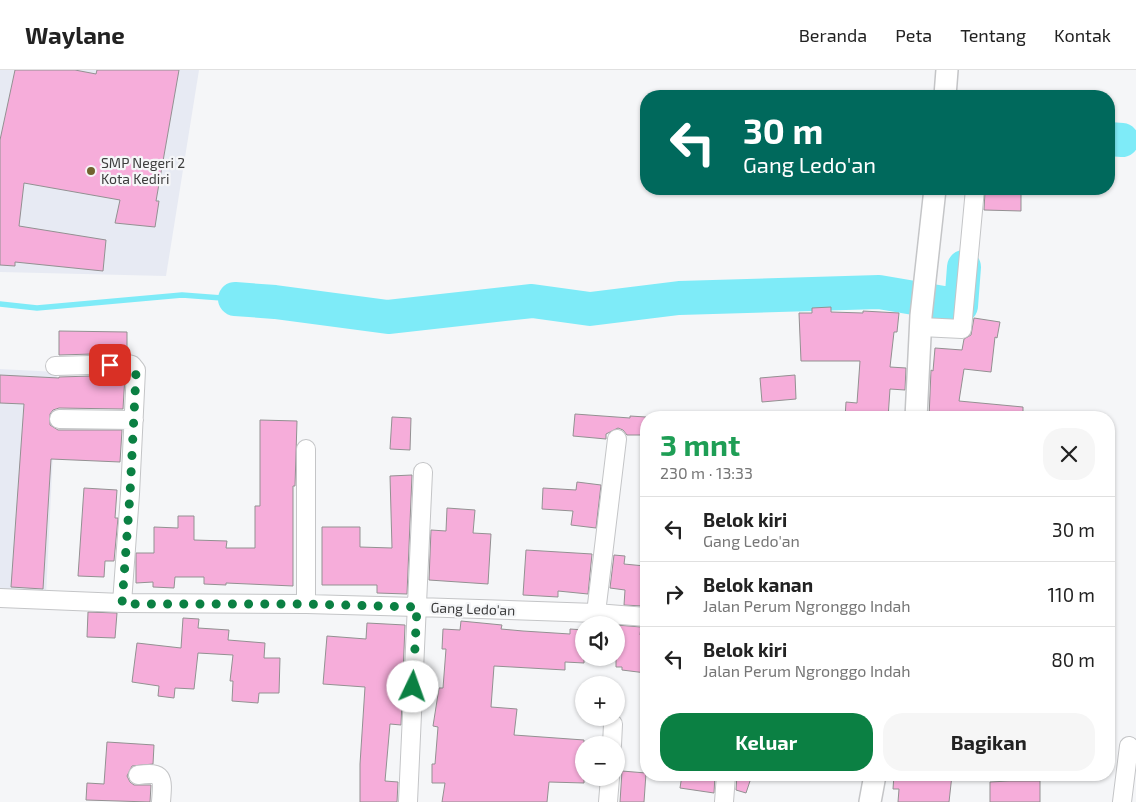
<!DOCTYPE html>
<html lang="id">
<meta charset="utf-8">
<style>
:root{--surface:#fff;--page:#f6f6f6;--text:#222;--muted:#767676;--line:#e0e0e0;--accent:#0b8043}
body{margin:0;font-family:"Exo 2",sans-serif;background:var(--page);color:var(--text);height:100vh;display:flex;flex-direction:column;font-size:19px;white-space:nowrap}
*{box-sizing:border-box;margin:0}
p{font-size:16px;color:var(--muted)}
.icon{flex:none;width:28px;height:28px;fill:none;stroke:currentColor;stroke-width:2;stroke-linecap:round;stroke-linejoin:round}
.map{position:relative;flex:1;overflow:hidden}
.drawer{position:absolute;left:640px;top:341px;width:475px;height:370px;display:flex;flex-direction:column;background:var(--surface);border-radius:20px;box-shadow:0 1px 4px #0004}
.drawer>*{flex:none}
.guide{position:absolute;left:640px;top:20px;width:475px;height:105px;border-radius:20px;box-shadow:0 1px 4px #0004;background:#00695c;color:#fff;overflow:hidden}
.controls{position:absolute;left:575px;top:546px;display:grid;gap:10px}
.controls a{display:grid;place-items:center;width:50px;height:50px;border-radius:50%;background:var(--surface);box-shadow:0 1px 4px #0004;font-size:25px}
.pin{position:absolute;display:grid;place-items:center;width:42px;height:42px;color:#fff;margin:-21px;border-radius:10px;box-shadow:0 2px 8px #0006}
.me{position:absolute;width:55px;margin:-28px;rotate:3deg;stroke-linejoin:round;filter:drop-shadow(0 0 4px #0008)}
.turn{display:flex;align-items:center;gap:18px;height:105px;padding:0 20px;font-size:22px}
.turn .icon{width:65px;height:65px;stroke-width:2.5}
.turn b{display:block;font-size:35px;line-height:42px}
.round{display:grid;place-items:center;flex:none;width:52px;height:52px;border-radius:20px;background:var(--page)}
.summary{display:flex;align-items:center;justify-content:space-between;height:85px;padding:0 20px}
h1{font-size:30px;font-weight:700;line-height:38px;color:#1e9e55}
.action{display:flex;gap:10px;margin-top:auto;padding:10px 20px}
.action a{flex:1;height:58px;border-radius:20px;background:var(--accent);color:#fff;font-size:20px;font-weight:700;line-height:58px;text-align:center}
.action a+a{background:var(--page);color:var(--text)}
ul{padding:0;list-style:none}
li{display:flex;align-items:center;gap:15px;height:65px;padding:0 20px;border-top:1px solid var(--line)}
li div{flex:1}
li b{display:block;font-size:19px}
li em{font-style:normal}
header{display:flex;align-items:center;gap:30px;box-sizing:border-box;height:70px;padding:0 25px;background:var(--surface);border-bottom:1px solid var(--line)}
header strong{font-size:24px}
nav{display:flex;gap:28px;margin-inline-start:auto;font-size:18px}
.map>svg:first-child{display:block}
</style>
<header>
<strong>Waylane</strong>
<nav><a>Beranda</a><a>Peta</a><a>Tentang</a><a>Kontak</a></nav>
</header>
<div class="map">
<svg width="1136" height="732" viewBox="0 0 1136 732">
<rect width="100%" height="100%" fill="#f5f6f8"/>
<path fill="#e7eaf3" d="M0 0H199L166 206 0 202Z
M0 299 57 302 46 526 0 524Z"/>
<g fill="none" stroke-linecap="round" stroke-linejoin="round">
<path stroke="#7eebf8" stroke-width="5.5" d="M0 234 37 238 182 225 235 229"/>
<path stroke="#7eebf8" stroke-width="34" d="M1109 69 1122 70
M235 229 275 232 388 247 532 231 590 239 679 228 879 222 961 236 964 197"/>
</g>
<path fill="#f6adda" stroke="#939192" d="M15 0H75L96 4 97 0H179L156 131H159L155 157 115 153 120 130 24 113 19 156 106 170 103 201 15 192V196L0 195V70Z
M985 121 1021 123V141L984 140Z
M831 237V242L863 243V241L899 243 897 262H894L890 297 906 298 905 320 890 319 888 348H845L846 332 857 333 860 291H801L799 243H812V238Z
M974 248 1000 252 997 268 995 267 991 302 964 299 959 331 1023 337V348H929L931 300 933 301 935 278 962 280 964 269 971 265Z
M59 261 127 262V283L59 285Z
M0 305 59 308V307L125 305 123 339 59 338 53 340 50 344V355L58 360H122L120 392 51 389 43 519 11 517 24 334 0 333Z
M795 305 796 329 762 332 760 308Z
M575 344 630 348V346L646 347V365H627L623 360 618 358 606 364V369L573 366Z
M392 347 411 348 410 380 390 379Z
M260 350 297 351 295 416H293V516L226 513V515L204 514V507H175L174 518 153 517V512L136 513V483H154V457L178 458V446H194V470L227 471 226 478H255V436H260Z
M412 405 407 524 377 523V515H322V457H360V477L392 478 390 406Z
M577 412 601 415 596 458 571 455 573 441 542 439 543 418 576 420Z
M84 418 117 420 115 448H118L114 491H105L104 507 78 506Z
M447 438 475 440 473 463 491 464 488 514 429 510 431 460 446 461Z
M526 480 592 484 588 524 558 521V527L523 525Z
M614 485 625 486 624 494 645 496 642 536 624 535 625 520 610 518Z
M88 542 117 543 115 568 87 567Z
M183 548 199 549 198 558 229 560 228 570 265 573 264 588H280L279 623H259L258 633 232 631 233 611H230L233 585 198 583 194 619 175 618 174 628 158 626 159 616 132 612 137 573 181 578Z
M461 551 502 555 501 559 523 561 570 564V559L584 560V593L565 592V600L494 596 491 637 517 639 514 665 584 670V713L549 712 547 732H442L445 713H432V694H435L438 657 433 656 439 618H443L446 579H442L443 559 460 560Z
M367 553 405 555 401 655 390 654 385 711 398 712 397 732H360V694L365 617 323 614 327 566 366 569Z
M616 555 641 557 640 565 646 566V603L622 600V597H616Z
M107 672 154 675 153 694 132 696 127 706 130 712 134 715H151L150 732 86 730 87 713 104 714Z
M622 701 646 703 644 732H620Z
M682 705H715L714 723 680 718Z
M737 705H752L746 723 736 720Z
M894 705H952L949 732H898L899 719H893Z
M1009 711H1040V732H990V712Z"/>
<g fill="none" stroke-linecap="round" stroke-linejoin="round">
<g stroke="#c4c5c7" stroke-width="20">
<path id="minor" d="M921 257 962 259 975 119
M55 296 128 294 132 295 136 300 130 424 122 533
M59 349 134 350
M0 528 122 533 306 534 417 537 596 543 646 547
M306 534V379
M596 543 617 369
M612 675 613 654
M138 705C164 701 163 708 161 732
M408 732 423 402
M608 732 610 708
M724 732 726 705
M1122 732 1129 676"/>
</g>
<g stroke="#c4c5c7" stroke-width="24">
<path id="tertiary" d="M945 26 947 0
M916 348 921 246 935 119
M870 732 875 705"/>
</g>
<use href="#minor" stroke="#fff" stroke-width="18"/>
<use href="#tertiary" stroke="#fff" stroke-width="21"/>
</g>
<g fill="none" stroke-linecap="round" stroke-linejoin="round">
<path stroke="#0b8043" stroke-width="9" stroke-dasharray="0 16.2" d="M110 295H132L136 305 130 424 122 534H306L417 537 413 617"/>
</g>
<circle fill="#70622f" stroke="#f5f6f8" stroke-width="2" cx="91" cy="101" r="5"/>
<g text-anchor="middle" stroke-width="4.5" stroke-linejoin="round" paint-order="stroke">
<g font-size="14" fill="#3d3d3d" stroke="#f5f6f8" text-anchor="start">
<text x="101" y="98">SMP Negeri 2<tspan x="101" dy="16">Kota Kediri</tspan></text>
</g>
<g font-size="14" fill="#3d3d3d" stroke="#f5f6f8">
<text transform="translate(473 539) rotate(2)" y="5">Gang Ledo'an</text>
</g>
</g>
</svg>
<div class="controls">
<a><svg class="icon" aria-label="sound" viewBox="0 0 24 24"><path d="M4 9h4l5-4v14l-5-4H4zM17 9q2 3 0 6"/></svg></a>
<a>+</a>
<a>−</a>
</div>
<div class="pin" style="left:110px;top:295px;background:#d93025"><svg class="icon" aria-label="arrive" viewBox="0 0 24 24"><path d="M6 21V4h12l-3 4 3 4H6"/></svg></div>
<svg class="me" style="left:413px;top:617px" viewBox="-20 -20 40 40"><circle r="19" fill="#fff"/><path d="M0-13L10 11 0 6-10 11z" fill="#0b8043"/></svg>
<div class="guide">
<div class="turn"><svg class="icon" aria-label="left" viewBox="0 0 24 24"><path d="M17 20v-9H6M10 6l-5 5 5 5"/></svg><div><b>30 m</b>Gang Ledo'an</div></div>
</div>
<section class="drawer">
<div class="summary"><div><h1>3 mnt</h1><p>230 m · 13:33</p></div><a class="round"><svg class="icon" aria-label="close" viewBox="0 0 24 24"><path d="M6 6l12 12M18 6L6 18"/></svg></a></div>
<ul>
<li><svg class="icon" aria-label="left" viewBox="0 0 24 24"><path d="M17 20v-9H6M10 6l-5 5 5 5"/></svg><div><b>Belok kiri</b><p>Gang Ledo'an</p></div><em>30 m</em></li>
<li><svg class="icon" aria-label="right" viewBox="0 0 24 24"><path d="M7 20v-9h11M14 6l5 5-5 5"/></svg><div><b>Belok kanan</b><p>Jalan Perum Ngronggo Indah</p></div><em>110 m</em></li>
<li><svg class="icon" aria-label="left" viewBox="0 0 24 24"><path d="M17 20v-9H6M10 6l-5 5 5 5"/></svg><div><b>Belok kiri</b><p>Jalan Perum Ngronggo Indah</p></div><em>80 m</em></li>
</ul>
<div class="action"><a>Keluar</a><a>Bagikan</a></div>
</section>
</div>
